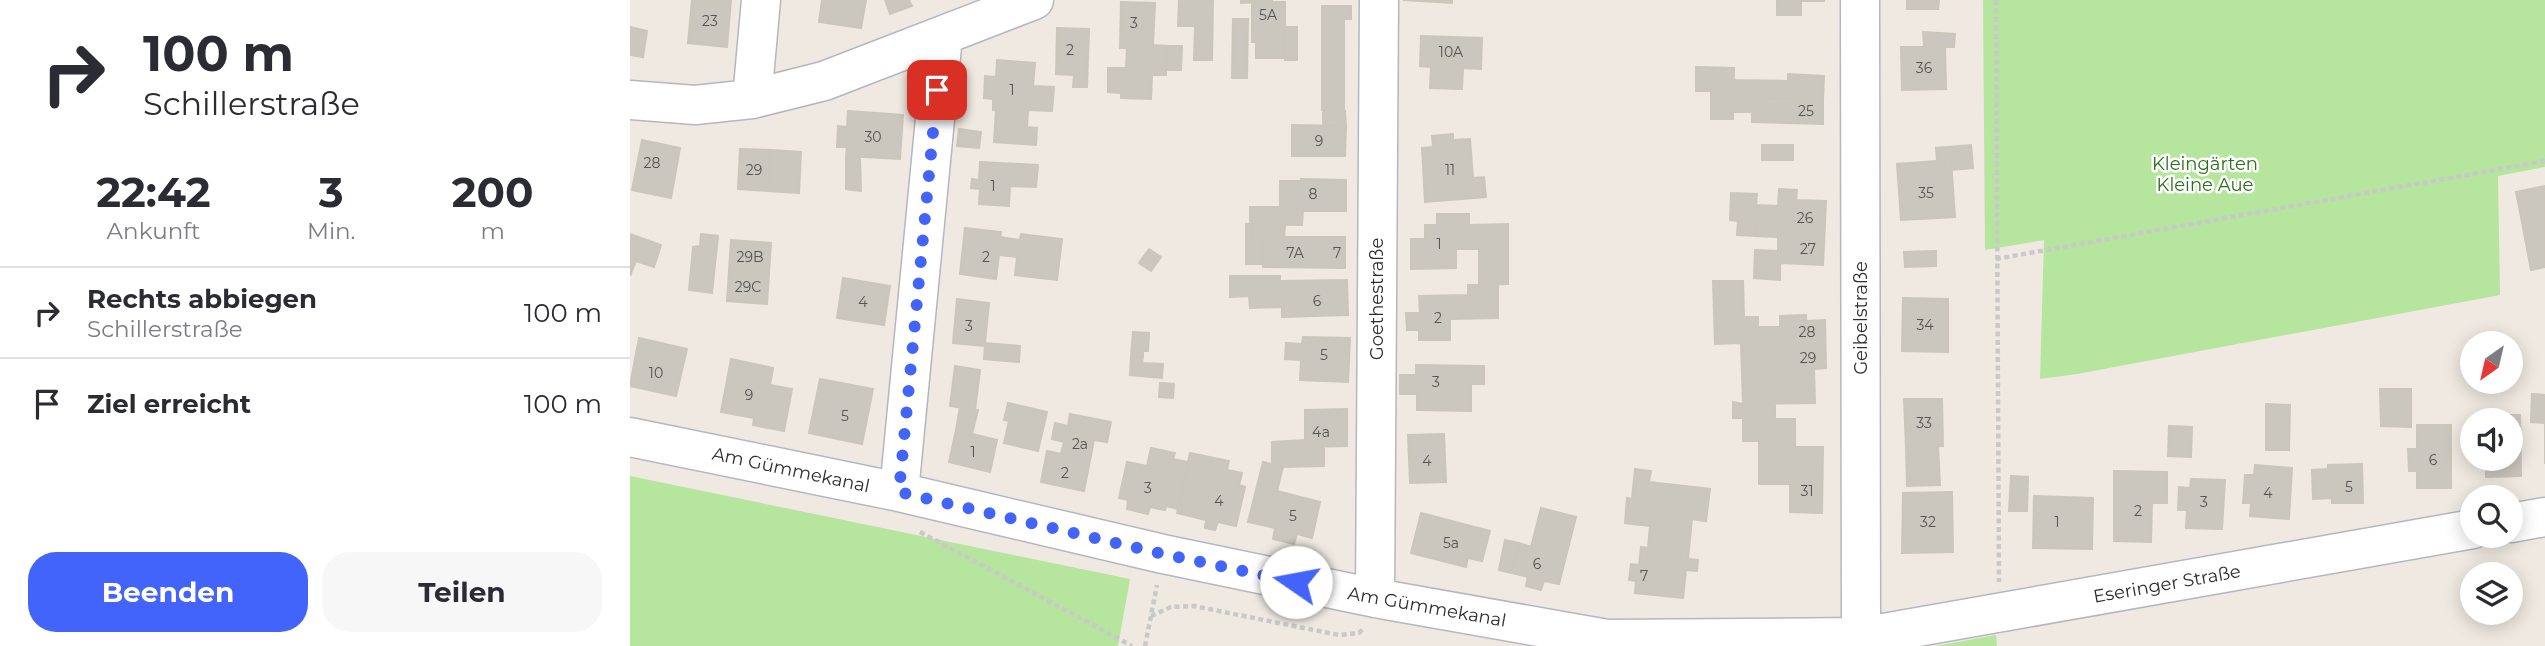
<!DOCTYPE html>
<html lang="de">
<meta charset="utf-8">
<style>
:root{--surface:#fff;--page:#f7f7f7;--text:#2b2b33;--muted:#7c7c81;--line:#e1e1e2;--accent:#4264fb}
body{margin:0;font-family:Montserrat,sans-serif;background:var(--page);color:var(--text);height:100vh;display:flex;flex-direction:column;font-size:26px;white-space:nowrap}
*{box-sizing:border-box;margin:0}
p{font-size:23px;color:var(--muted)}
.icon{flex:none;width:38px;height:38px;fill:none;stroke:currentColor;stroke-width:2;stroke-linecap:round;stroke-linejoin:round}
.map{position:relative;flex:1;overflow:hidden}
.sheet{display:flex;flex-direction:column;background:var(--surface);width:630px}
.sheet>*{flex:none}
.banner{background:#fff;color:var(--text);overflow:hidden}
.needle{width:46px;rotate:214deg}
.controls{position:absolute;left:1830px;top:331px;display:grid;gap:14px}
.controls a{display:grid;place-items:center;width:63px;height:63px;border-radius:50%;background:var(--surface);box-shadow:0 4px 18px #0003;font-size:35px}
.pin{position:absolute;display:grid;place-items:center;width:60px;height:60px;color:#fff;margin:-30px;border-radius:14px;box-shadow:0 4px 10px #0006}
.me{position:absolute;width:77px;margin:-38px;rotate:282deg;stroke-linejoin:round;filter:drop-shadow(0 0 5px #0008)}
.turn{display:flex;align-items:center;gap:24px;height:147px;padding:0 28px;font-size:32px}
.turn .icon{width:91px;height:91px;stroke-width:2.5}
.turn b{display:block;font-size:49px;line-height:60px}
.eta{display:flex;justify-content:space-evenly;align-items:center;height:119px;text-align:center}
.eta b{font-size:42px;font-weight:700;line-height:49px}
.button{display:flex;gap:14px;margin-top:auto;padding:14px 28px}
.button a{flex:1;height:80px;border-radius:28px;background:var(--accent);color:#fff;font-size:28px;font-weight:700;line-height:80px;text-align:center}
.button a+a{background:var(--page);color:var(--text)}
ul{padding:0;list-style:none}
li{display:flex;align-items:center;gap:21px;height:91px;padding:0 28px;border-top:2px solid var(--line)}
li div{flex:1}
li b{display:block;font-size:26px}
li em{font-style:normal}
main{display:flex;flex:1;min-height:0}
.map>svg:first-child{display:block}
</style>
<main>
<section class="sheet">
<div class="banner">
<div class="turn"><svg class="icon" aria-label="right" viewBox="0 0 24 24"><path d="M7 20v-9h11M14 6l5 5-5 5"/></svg><div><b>100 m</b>Schillerstraße</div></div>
</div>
<div class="eta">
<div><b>22:42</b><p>Ankunft</p></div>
<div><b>3</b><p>Min.</p></div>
<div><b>200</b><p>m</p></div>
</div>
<ul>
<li><svg class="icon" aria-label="right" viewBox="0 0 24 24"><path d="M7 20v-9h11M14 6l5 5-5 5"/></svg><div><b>Rechts abbiegen</b><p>Schillerstraße</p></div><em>100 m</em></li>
<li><svg class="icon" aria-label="arrive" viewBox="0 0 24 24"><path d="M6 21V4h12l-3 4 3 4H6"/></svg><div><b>Ziel erreicht</b></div><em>100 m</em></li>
</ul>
<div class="button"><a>Beenden</a><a>Teilen</a></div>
</section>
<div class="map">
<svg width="1915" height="646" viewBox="0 0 1915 646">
<rect width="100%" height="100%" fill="#efe9e1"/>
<path fill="#b6e59e" d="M1353 0H1915V167L1868 176 1870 295 1447 374 1410 379 1414 240 1355 250Z
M0 476 500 579 488 646H0Z
M1366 635 1367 646H1306Z"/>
<path fill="#cbc7bf" stroke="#cbc5ba" stroke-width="2" d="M62 0H101L97 47 58 43Z
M192 0H236L231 28 189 22Z
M255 0H279L282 6 260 14Z
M549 0H583L582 60H564L565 26H548Z
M611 0H642V2L611 3Z
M773 0H822V3Z
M1147 0H1194V1H1171V15H1147Z
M1277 0H1309L1308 9H1277Z
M491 2 525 3 523 45 537 46 536 70V75H522L521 99 491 98V93L478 92V68H496L497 48H490Z
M622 2H655V42H622Z
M692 6H721V19H692Z
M603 19H618L617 78H602Z
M692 20H714V111L692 110Z
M0 27 17 31 13 57 0 55Z
M655 27H667V60H655Z
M427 28 459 29 457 87H443L444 75 426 74Z
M1293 32 1325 34 1324 47H1294Z
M791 36 852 38 851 69 833 68 832 89 800 88 801 67 790 66Z
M626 42H655V58H626Z
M537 46H552L551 70H536Z
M1315 46 1316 89 1272 90 1271 47Z
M367 60 405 63 403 86 424 87 422 111 398 110 397 127 407 128 406 145 364 142 366 110H363V99L354 98 355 76 366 77Z
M1066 67 1104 68V80L1158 81V74L1194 76 1193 100 1081 97V91H1066Z
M1081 97 1193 100V124L1122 122V112H1103V119H1081Z
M693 110 715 111 716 126 693 125Z
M218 111 273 115 270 159 216 156 217 147H207L208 126 217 127Z
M662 125 716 126 715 156H662Z
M329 129 351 132 349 148 327 146Z
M823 134V140L840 139 843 178 854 177 856 197 795 202 792 148 803 147 802 136Z
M12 140 50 148 41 198 2 190Z
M1132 145H1163V160H1132Z
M1341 145 1343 168 1322 170 1321 160 1307 161 1306 148Z
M110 149 141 150 138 191 108 189Z
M141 150 171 152 169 193 138 191Z
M216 156 230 157 231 191 216 189Z
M1321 160 1325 217 1271 220 1267 164Z
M350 162 408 165 406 187 380 186 379 206 349 204 350 189 341 188 342 179 349 180Z
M671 179 716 180V211H673L672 225 620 224V207H650V181H671Z
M1915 186V212L1891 217 1886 192Z
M1149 189 1167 190 1166 200 1196 201 1195 224 1126 221 1125 236 1107 235 1108 221 1100 220 1101 193 1127 194 1126 205 1148 206Z
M1915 212V267L1901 270 1891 217Z
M807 214H839V225L878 224V284L849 285V249H826V268L781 269V239H795V225H807Z
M1126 221 1195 224 1193 265 1150 263V280L1124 278 1125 250 1148 251V237L1125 236Z
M616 224H621L622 238H634L633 264H616Z
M621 224 655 225 654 237 622 238Z
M335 228 371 232 370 237 390 240 391 234 432 239 427 280 385 275 387 257 369 255 366 279 330 274Z
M0 234 31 245 24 267 6 261 0 276Z
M71 234 88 236 82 293 59 290 63 247 70 246Z
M633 237H715V268L633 267Z
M101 240 141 243 139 273 99 271Z
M519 249 531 257 521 271 509 263Z
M1306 251V266L1275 267 1274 252Z
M99 271 139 273 137 304 97 301Z
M600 276H650V281L717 280 718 315 652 317V307L620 308 619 296 600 297Z
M213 278 260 286 254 325 207 318Z
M1083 281H1113L1114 317H1128V327H1150V316L1176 315V321L1195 320 1196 368 1184 369 1185 403 1113 404 1111 343 1085 344Z
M838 285H868V318L820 319V340H789V330H777L776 313H790L789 296 838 295Z
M1273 298 1318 299V352L1272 351Z
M327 299 359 303 355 343 390 346 389 362 354 359 355 346 323 343Z
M503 332 519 333 518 351H513V357L501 356Z
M673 337 720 338 718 382 670 380 671 360 655 359 656 343 672 344Z
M9 338 57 349 46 396 0 386Z
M501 356 513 357 512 363 533 364 532 378 500 375Z
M101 359 143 368 140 385 162 389 154 431 123 425 124 418 91 412Z
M786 365 854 366V384H841V411L787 410V394H770V375H786Z
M325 366 350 370 345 410 320 406Z
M190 379 243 389 232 444 179 433Z
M530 383 544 384 543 398 529 397Z
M1750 389H1781V427L1751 426Z
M1902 394 1915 395V464V423L1901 422Z
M1274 399H1312L1313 446 1276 447Z
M1103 402 1113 404 1145 403V419H1165V447H1193L1192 513 1160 512V484H1129V441H1113V418H1103Z
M378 403 417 412 408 451 374 443 379 421 374 420Z
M1636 404 1660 405 1659 450H1636Z
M330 407 348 410 342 434 326 430Z
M717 409V446L675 447V410Z
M440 414 481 422 477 442 464 440 454 491 411 482 417 451 431 454 434 442 422 439 425 423 438 426Z
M1856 415H1890L1891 476 1856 477V464H1848V458H1881V420H1857Z
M1787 425H1821V488H1787V471H1779L1778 449H1787Z
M1539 426 1562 427 1561 457 1538 456Z
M326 430 367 440 360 472 319 462Z
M814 434 816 482 780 483 778 435Z
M675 440V447L694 446V466L653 467 642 464V442Z
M1308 446 1310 485 1277 486 1276 447Z
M521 448 545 453 543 459 558 462 548 509 536 506 535 510 520 507 518 514 497 509 498 500 489 498 497 462 517 466Z
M560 453 599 461 597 470 612 473 609 485 615 487 606 526 588 522 585 530 575 528 576 520 547 513Z
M633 462 653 467 647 491 690 502 682 538 667 534 664 544 643 539 645 528 618 522Z
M1732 464 1733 503H1702V498L1683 499 1682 470 1698 469V465Z
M1625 465 1662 468 1659 519 1620 516 1621 503H1613L1615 475H1624Z
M1005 469 1021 471 1019 482 1080 489 1076 521 1062 519 1058 559 1068 560 1067 571 1056 570 1053 598 1005 593 1006 581 999 580 1001 564 1009 565 1011 547 1018 548 1020 526 995 523 997 498 1002 499Z
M1484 471 1537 472V503H1522L1521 542 1484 541Z
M1381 476 1398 477 1397 511H1379Z
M1561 479 1595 480 1592 529 1556 528 1557 510H1548L1549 487 1560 488Z
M1322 492 1323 552 1272 553 1273 493Z
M1404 496 1463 498 1462 549 1403 548Z
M911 508 946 517 929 584 914 581 911 590 896 586 898 577 882 573 889 543 901 547Z
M791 513 860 531 852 561 838 558 836 567 781 553Z
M875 540 889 543 882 573 869 570Z"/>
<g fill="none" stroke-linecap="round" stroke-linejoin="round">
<g stroke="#b4b7c1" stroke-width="41">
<path id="minor" d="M1230 0 1231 637
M122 99 131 0
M0 100 65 105 122 99 194 81 404 0
M0 437 269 492 533 554 745 598 977 639 1231 637 1843 529
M269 492 313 36
M1881 523 1915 517
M745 598 749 0"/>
</g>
<path stroke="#c9c9c9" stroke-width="4.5" stroke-dasharray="5 3.5" stroke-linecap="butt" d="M1366 0 1369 582
M1366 259 1915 161
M290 532 502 646
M521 616 541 607 564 606 709 635 729 633 734 628
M515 646 527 585"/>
<use href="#minor" stroke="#fff" stroke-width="38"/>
</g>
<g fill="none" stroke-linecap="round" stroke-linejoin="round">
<path stroke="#4264fb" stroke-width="12" stroke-dasharray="0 21.6" d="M307 90 269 492 533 554 666 582"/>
</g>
<g text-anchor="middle" stroke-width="5" stroke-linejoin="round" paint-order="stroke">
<g font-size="14" fill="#555452">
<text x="638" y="20">5A</text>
<text x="80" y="26">23</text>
<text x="504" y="28">3</text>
<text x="440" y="55">2</text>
<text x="821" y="57">10A</text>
<text x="1294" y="73">36</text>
<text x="382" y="95">1</text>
<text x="1176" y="116">25</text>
<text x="243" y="142">30</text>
<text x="689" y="146">9</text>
<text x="22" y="168">28</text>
<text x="124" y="175">29</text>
<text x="820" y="175">11</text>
<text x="363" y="191">1</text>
<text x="1296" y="198">35</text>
<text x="683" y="199">8</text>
<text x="1175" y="223">26</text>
<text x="809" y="249">1</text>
<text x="1178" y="254">27</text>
<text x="665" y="258">7A</text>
<text x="707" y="258">7</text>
<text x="120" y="262">29B</text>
<text x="356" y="262">2</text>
<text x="118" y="292">29C</text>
<text x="687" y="306">6</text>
<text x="233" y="307">4</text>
<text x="808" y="323">2</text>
<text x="1295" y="330">34</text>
<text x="339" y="331">3</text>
<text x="1177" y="337">28</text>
<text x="694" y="360">5</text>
<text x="1178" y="363">29</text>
<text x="26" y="378">10</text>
<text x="806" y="387">3</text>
<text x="119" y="400">9</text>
<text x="215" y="421">5</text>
<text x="1294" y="428">33</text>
<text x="691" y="437">4a</text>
<text x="450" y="449">2a</text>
<text x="343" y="457">1</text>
<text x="1803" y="465">6</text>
<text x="797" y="466">4</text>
<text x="435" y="478">2</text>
<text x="1719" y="492">5</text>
<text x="518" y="493">3</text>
<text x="1177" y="496">31</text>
<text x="1638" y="498">4</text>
<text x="589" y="506">4</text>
<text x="1574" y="507">3</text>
<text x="1508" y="516">2</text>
<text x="663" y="521">5</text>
<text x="1298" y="527">32</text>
<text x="1427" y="527">1</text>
<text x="821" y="548">5a</text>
<text x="907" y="569">6</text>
<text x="1014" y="581">7</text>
</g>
<g font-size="18" fill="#2c6e1b" stroke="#fff">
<text x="1575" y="170">Kleingärten<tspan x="1575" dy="21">Kleine Aue</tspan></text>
</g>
<g font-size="18" fill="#2e2e2e" stroke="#fff">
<text transform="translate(747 299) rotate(-90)" y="6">Goethestraße</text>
<text transform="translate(1231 318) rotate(-90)" y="6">Geibelstraße</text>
<text transform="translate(161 470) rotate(12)" y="6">Am Gümmekanal</text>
<text transform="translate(1537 584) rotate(-10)" y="6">Eseringer Straße</text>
<text transform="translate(797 607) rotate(10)" y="6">Am Gümmekanal</text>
</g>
</g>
</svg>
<div class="controls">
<a><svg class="needle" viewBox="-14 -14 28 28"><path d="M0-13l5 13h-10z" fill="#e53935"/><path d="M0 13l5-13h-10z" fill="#7c7c81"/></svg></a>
<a><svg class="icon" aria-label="sound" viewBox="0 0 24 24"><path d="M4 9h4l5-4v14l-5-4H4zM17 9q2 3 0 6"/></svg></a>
<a><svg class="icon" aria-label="search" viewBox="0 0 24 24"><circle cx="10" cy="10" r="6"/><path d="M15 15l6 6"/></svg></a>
<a><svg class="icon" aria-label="layers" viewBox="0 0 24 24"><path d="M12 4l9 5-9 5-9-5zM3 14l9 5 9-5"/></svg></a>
</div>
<div class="pin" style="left:307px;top:90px;background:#d93025"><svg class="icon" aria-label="arrive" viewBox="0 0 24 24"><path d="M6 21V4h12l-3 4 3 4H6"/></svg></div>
<svg class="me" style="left:666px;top:582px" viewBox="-20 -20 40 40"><circle r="19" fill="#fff"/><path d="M0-13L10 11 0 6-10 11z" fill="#4264fb"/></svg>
</div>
</main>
